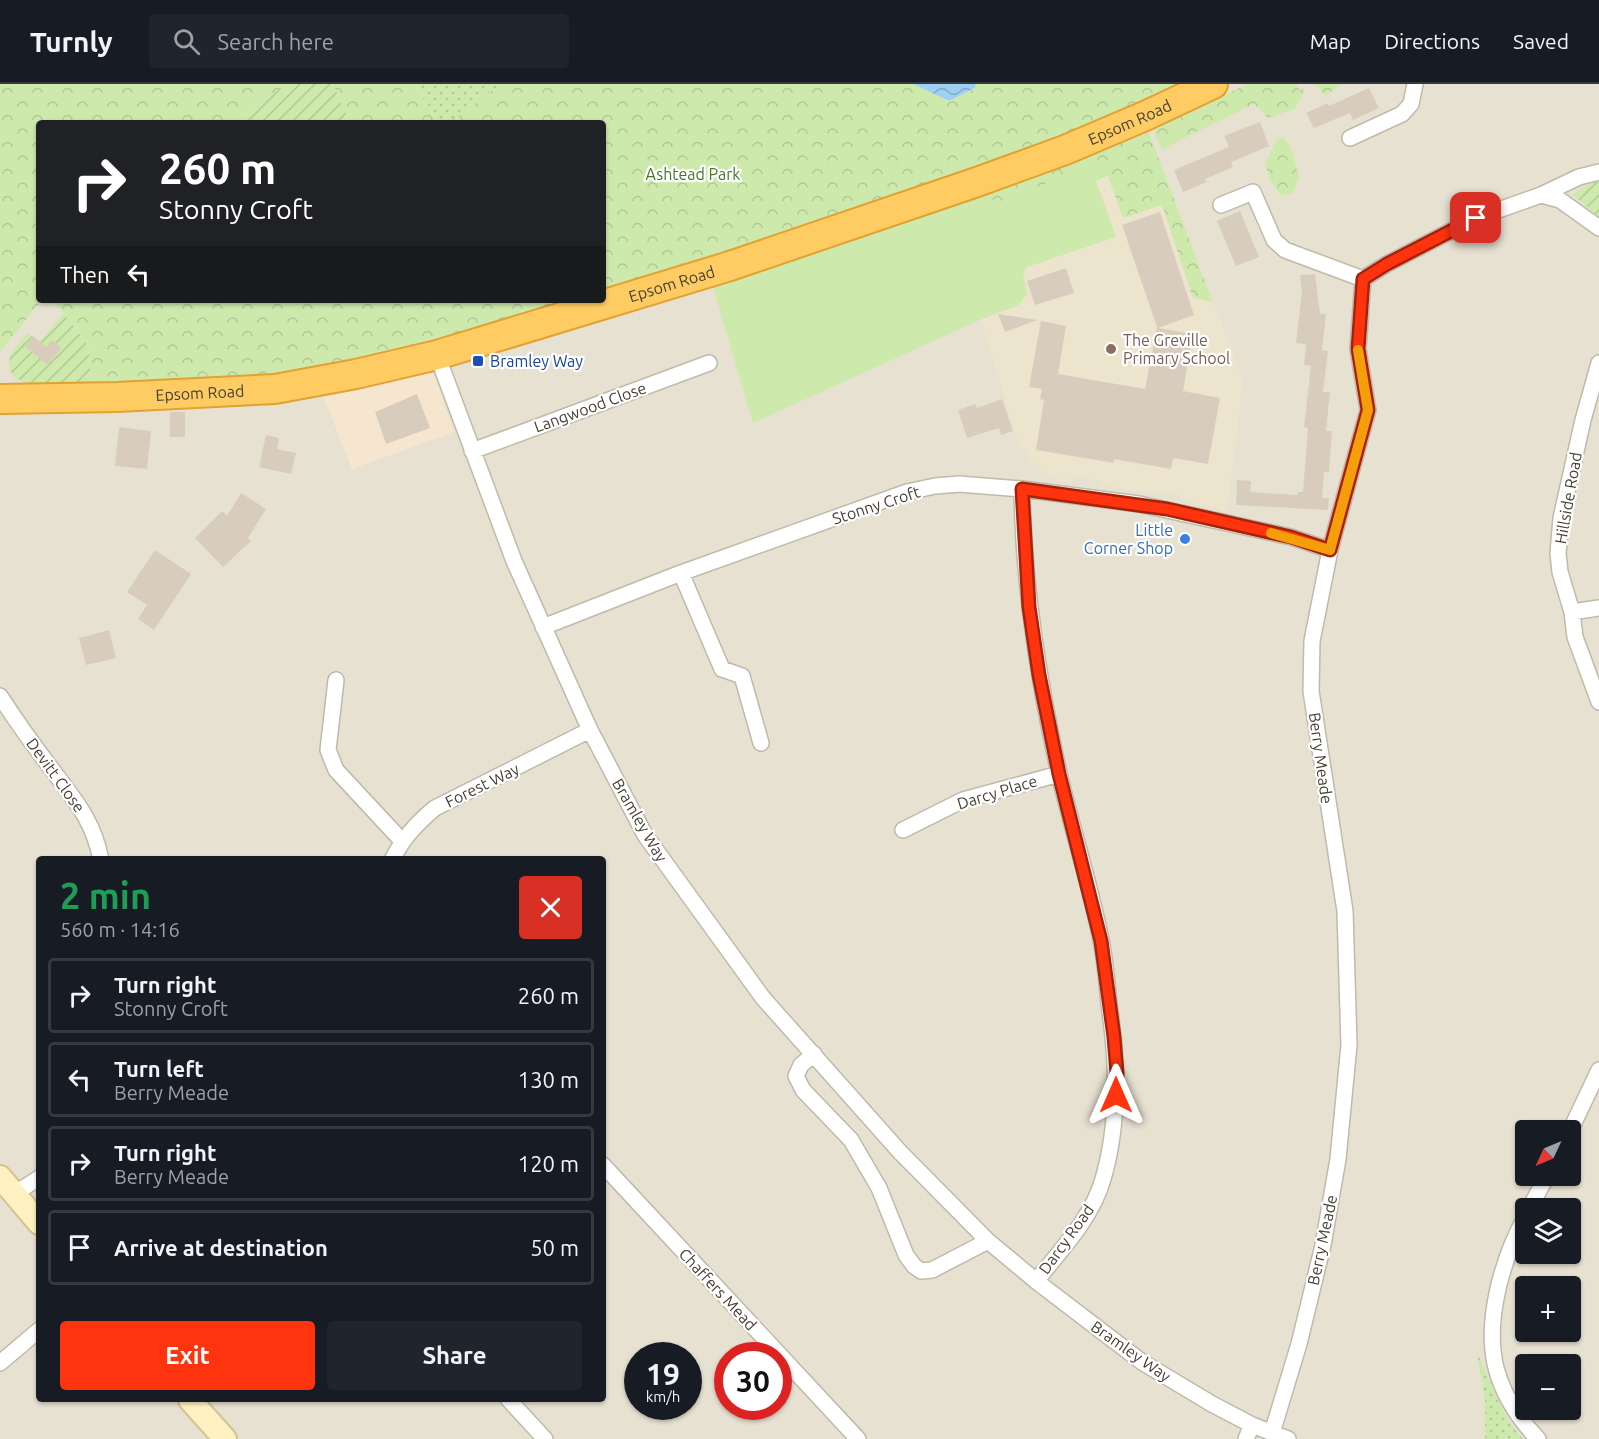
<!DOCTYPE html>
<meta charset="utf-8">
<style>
:root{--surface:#171b24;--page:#20242c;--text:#f1f3f6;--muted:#9ea1a6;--line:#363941;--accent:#ff340f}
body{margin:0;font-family:Ubuntu,sans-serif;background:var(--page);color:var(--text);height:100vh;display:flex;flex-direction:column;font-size:22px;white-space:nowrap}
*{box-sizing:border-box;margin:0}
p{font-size:20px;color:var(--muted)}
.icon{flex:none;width:33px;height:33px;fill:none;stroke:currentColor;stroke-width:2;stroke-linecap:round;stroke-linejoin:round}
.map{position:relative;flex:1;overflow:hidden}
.side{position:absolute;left:36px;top:772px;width:570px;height:546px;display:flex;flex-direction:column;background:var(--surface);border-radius:6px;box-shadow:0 2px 4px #0004}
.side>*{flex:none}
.top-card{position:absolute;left:36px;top:36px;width:570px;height:183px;border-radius:6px;box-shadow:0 2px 4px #0004;background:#202124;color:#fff;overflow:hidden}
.needle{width:39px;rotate:226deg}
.buttons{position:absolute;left:1515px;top:1036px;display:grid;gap:12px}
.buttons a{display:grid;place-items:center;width:66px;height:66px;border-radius:6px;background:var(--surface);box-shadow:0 2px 4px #0004;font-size:30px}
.speed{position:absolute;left:624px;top:1258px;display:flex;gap:12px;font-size:30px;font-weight:700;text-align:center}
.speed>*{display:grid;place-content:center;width:78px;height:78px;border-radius:50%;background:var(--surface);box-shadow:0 2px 4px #0004;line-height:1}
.speed small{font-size:15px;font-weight:400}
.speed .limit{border:9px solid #d22;background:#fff;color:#111}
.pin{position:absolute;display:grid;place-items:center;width:51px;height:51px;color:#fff;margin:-26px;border-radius:12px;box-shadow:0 3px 9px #0006}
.me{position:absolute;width:66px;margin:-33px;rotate:0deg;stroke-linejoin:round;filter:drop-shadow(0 0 4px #0008)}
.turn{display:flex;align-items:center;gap:21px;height:126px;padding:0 24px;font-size:27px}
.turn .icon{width:78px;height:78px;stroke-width:2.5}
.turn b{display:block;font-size:42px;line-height:51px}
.then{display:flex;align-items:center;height:57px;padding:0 24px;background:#0003;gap:12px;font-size:22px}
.round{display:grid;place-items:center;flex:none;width:63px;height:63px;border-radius:6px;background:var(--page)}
.summary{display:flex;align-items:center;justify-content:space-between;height:102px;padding:0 24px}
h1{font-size:36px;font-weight:700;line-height:45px;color:#1e9e55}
.primary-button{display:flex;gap:12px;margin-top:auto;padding:12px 24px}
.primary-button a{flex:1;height:69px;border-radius:6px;background:var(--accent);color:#fff;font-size:24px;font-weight:700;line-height:69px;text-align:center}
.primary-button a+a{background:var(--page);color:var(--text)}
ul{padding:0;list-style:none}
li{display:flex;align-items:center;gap:18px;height:75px;margin:0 12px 9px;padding:0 12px;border:3px solid var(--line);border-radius:6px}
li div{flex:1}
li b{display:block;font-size:22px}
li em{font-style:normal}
header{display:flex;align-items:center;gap:36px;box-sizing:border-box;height:84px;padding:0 30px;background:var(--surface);border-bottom:2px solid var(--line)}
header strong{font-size:28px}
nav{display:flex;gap:33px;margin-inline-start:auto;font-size:21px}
.search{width:420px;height:54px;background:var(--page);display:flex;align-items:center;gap:15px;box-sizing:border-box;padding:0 21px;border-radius:6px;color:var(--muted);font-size:22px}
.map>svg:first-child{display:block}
</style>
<header>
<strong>Turnly</strong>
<div class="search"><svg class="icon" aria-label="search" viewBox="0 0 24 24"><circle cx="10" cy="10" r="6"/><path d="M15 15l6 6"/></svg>Search here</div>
<nav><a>Map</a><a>Directions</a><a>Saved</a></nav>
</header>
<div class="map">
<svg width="1599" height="1355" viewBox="0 0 1599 1355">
<defs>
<pattern id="grass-dots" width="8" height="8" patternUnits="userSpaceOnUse" patternTransform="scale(1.5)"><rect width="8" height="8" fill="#cde9ac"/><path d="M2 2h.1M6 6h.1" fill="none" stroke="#b1c995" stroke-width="1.8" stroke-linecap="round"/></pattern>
<pattern id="forest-crowns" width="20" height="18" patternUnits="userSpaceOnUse" patternTransform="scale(1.5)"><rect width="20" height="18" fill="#cde9ac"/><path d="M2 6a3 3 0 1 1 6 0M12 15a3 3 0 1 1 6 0" fill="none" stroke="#b1c995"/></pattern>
<pattern id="garden-furrows" width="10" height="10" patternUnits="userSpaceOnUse" patternTransform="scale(1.5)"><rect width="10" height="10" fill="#cde9ac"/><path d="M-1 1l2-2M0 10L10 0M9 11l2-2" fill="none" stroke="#b1c995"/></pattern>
<pattern id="water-waves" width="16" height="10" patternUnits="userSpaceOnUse" patternTransform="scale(1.5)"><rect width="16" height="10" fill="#9ed0f2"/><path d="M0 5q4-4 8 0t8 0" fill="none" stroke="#83aac5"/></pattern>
</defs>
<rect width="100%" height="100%" fill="#f3efe5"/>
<path fill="#e7e1d2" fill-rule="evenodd" d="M1227 0H1599V1355H0V322L316 311 464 279 985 100 1140 41ZM39 776H603V1316H39ZM1526 1047H1570V1092H1526ZM1526 1125H1570V1170H1526ZM1526 1203H1570V1248H1526ZM638 1272H688V1323H638ZM728 1272H778V1323H728ZM1526 1281H1570V1326H1526Z
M42 216H48L64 229 91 302H0V268Z"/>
<path fill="#f6e5cf" d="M417 283 435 292 454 348 352 385 320 304Z"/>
<path fill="#ede4ce" d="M1147 44 1243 296 1227 428 1182 416 1179 411 1165 407 1159 411 1104 402 1100 396 1072 393 1069 399 1048 392 1030 375 1018 358 981 235 753 339 996 107Z"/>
<path fill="url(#grass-dots)" d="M414 0H501L456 35 437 37Z
M1477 1269C1492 1299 1500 1330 1523 1355H1485V1317Z"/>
<path fill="url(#forest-crowns)" d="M0 0H287L230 39H39V216H42L0 268Z
M333 0H414L437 37 456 34 501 0H913L949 17 975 4 976 0H1184L1000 78 619 209 603 204V39H348L347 31Z
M1248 0H1295L1300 6 1306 3 1295 25 1268 34 1254 20 1176 58 1162 67 1154 48 1159 41Z
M1314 0H1341L1326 12Z
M1147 44 1213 218 1193 214 1162 121 1123 134 1106 87 1095 80 996 120 986 110Z
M1282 52 1291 63 1299 93 1293 109 1281 112 1271 98 1265 80 1274 60Z
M48 216H573L450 257 314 286 216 296 91 302 89 263 64 229Z"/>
<path fill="url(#garden-furrows)" d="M287 0H333L347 31 348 39H230Z
M1594 98H1599V133L1573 111 1577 107Z
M64 229 89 263 91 302C72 302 5 310 9 277 11 267 21 257 27 249L40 257Z"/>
<path fill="#cde9ac" d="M1095 80 1106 86 1108 92 1096 97 1116 153 1027 183 1023 188 1027 211 1017 222 982 235 753 339 712 200 986 110 996 119Z"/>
<path fill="url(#water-waves)" d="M913 0H976L975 4 949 17Z"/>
<path fill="#d8cdbd" d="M1369 4 1379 24 1353 36 1350 29 1314 44 1306 29 1328 19 1329 22Z
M1260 38 1269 62 1231 78 1233 83 1205 95 1207 98 1183 108 1174 86 1229 63 1224 52Z
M1240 127 1259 173 1236 182 1217 137Z
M1160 128 1194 231 1158 244 1193 250 1183 307 1220 314 1208 380 1173 374 1171 385 1114 375V379L1036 366 1044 316 1040 315 1042 305 1029 303 1041 237 1066 242 1058 290 1145 305 1157 243 1122 141Z
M1066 184 1074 209 1035 221 1027 197Z
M1315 190 1320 230H1326L1322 266 1328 267 1323 308H1330L1326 347H1332L1329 388H1324L1322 414H1329L1328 426 1236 421 1237 396 1251 397 1250 408 1298 411V408H1303L1308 344 1304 343 1311 282 1304 281 1306 260 1296 259 1302 208 1300 191Z
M998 230 1037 236 1005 248Z
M33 252 46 263 52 256 61 264 48 281 25 263Z
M417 310 430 344 386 360 375 328Z
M1002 315 1013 347 1001 351 999 344 967 354 958 326 975 320 977 324Z
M170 328H185V353H170Z
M119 343 151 347 147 385 115 382Z
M266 351 279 354 277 365 296 369 291 390 259 383Z
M241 409 266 425 248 454 251 457 223 483 195 454 222 427 227 432Z
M155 466 191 490 154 546 138 535 147 521 127 508Z
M109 546 116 574 86 581 79 554Z"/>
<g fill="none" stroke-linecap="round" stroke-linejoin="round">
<g stroke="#c1b9aa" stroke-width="18">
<path id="street" d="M1350 54 1402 30 1411 20 1415 0
M1541 111 1560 116 1599 144
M1221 121 1253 108 1274 156 1285 166 1363 195
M437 271 514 477 590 646 645 751 763 914 900 1068 988 1157 1036 1197 1142 1278 1212 1320 1252 1341 1288 1355
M1599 279 1583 336 1561 434 1558 469 1560 488 1572 528 1575 553 1599 618
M472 367 709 279
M1022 405C1023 501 1038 595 1059 689 1072 745 1090 800 1101 856 1106 880 1107 904 1110 928 1118 984 1119 1040 1103 1095 1092 1134 1061 1166 1036 1197
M681 489 722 585 742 592 761 659
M1572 528 1599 524
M543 543 681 489 907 408 935 402 959 400 1022 405 1139 420 1291 453 1330 466
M336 596 328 666 336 686 402 757
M0 612C15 635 31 658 48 680 72 713 93 734 101 776
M903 746 963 716 1059 690
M392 776C403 754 416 740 435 724L590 646
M814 970 801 981 796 992 803 1006 851 1056 879 1104 906 1171 914 1182 921 1187 932 1186 988 1157
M1570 1047 1599 986
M603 1081 858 1355
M14 1110 39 1094
M1529 1125 1547 1092
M1526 1132C1503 1173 1484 1236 1496 1284 1503 1311 1519 1335 1538 1355
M0 1279 39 1246
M509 1316 545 1355
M1272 1349 1299 1260 1323 1161 1338 1075 1349 961 1345 827 1311 607 1312 557 1330 466 1368 326 1358 265 1363 195 1387 180 1476 134 1541 111 1579 93 1599 88
M1246 1355 1252 1341"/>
</g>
<g stroke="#d5c393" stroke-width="26">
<path id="secondary" d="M0 1093 39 1139
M190 1316 225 1355"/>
</g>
<g stroke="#e2a130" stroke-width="32">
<g id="highway">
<path id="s1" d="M0 315 117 313 275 305 356 290 437 271 730 182 977 98 1065 66 1145 32 1213 0"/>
</g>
</g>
<use href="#street" stroke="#fff" stroke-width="15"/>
<use href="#secondary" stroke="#fff1c2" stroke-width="22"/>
<use href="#highway" stroke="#ffcc63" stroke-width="28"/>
</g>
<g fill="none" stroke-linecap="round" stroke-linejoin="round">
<g stroke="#a6220a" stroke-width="15">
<path id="route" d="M1116 1011 1117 989 1114 953 1101 857 1059 690 1039 591 1029 523 1022 405 1167 425 1291 453 1330 466 1368 326 1358 265 1363 195 1387 180 1476 134"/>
</g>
<use href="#route" stroke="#ff340f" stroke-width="10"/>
<path stroke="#f59e0b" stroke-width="10" d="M1271 449 1330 466 1368 326 1358 266"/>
</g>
<circle fill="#8d6e63" stroke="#fff" stroke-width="2" cx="1111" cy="265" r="6"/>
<rect fill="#1a4fb4" stroke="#fff" stroke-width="2" x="472" y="271" width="12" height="12" rx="3"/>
<circle fill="#3f7fe0" stroke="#fff" stroke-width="2" cx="1185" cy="455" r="6"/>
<g text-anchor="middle" stroke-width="4.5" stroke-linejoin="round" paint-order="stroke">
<g font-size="16" fill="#453f34" stroke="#fff">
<text dy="6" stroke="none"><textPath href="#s1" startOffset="1172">Epsom Road</textPath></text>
<text dy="6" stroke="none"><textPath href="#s1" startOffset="686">Epsom Road</textPath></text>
<text dy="6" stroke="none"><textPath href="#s1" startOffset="200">Epsom Road</textPath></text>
<text transform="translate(590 323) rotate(-20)" y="6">Langwood Close</text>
<text transform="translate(1568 414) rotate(-80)" y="6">Hillside Road</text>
<text transform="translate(876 421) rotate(-18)" y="6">Stonny Croft</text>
<text transform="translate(1321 674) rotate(82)" y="6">Berry Meade</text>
<text transform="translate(56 691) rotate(54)" y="6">Devitt Close</text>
<text transform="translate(482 701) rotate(-26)" y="6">Forest Way</text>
<text transform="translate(997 708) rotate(-17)" y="6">Darcy Place</text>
<text transform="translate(640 736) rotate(60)" y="6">Bramley Way</text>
<text transform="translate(1066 1155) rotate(-54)" y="6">Darcy Road</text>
<text transform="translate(1322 1156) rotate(-78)" y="6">Berry Meade</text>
<text transform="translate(718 1205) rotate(47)" y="6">Chaffers Mead</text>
<text transform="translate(1131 1267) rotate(35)" y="6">Bramley Way</text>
</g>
<g font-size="16" fill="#457826" stroke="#fff">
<text x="693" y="96">Ashtead Park</text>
</g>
<g font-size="16" fill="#785e54" stroke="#fff" text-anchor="start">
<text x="1123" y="262">The Greville<tspan x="1123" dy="18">Primary School</tspan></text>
</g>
<g font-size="16" fill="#164399" stroke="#fff" text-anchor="start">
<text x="490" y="283">Bramley Way</text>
</g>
<g font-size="16" fill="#366cbe" stroke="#fff" text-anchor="end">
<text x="1173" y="452">Little<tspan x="1173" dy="18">Corner Shop</tspan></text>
</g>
</g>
</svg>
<div class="buttons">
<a><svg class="needle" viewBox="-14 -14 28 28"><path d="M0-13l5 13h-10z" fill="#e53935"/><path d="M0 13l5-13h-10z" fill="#9ea1a6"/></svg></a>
<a><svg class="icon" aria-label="layers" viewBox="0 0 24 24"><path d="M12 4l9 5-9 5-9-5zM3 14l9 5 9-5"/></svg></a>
<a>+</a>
<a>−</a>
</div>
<div class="speed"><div>19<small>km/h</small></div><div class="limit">30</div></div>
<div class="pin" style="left:1476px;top:134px;background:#d93025"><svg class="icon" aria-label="arrive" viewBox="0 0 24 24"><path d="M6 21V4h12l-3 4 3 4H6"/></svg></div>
<svg class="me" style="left:1116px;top:1011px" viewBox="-20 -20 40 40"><path d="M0-17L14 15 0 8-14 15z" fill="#ff340f" stroke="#fff" stroke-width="4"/></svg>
<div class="top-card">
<div class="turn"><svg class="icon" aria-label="right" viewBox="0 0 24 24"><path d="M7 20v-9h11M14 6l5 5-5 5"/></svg><div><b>260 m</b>Stonny Croft</div></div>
<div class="then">Then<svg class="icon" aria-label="left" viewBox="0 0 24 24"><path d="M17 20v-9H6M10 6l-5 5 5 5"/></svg></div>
</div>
<section class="side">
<div class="summary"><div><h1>2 min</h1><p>560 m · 14:16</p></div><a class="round" style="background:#d93025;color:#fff"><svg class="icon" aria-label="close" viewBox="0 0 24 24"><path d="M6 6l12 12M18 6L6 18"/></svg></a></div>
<ul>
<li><svg class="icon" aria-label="right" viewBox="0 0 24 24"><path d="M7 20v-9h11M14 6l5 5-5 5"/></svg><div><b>Turn right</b><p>Stonny Croft</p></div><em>260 m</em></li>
<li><svg class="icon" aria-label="left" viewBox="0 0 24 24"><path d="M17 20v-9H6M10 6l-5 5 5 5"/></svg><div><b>Turn left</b><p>Berry Meade</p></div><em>130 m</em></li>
<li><svg class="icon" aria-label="right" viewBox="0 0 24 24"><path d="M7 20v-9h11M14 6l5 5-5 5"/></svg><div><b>Turn right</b><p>Berry Meade</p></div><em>120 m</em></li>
<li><svg class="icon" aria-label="arrive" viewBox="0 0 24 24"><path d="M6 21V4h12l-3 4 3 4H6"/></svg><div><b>Arrive at destination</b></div><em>50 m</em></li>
</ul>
<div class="primary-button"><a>Exit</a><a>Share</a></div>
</section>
</div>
